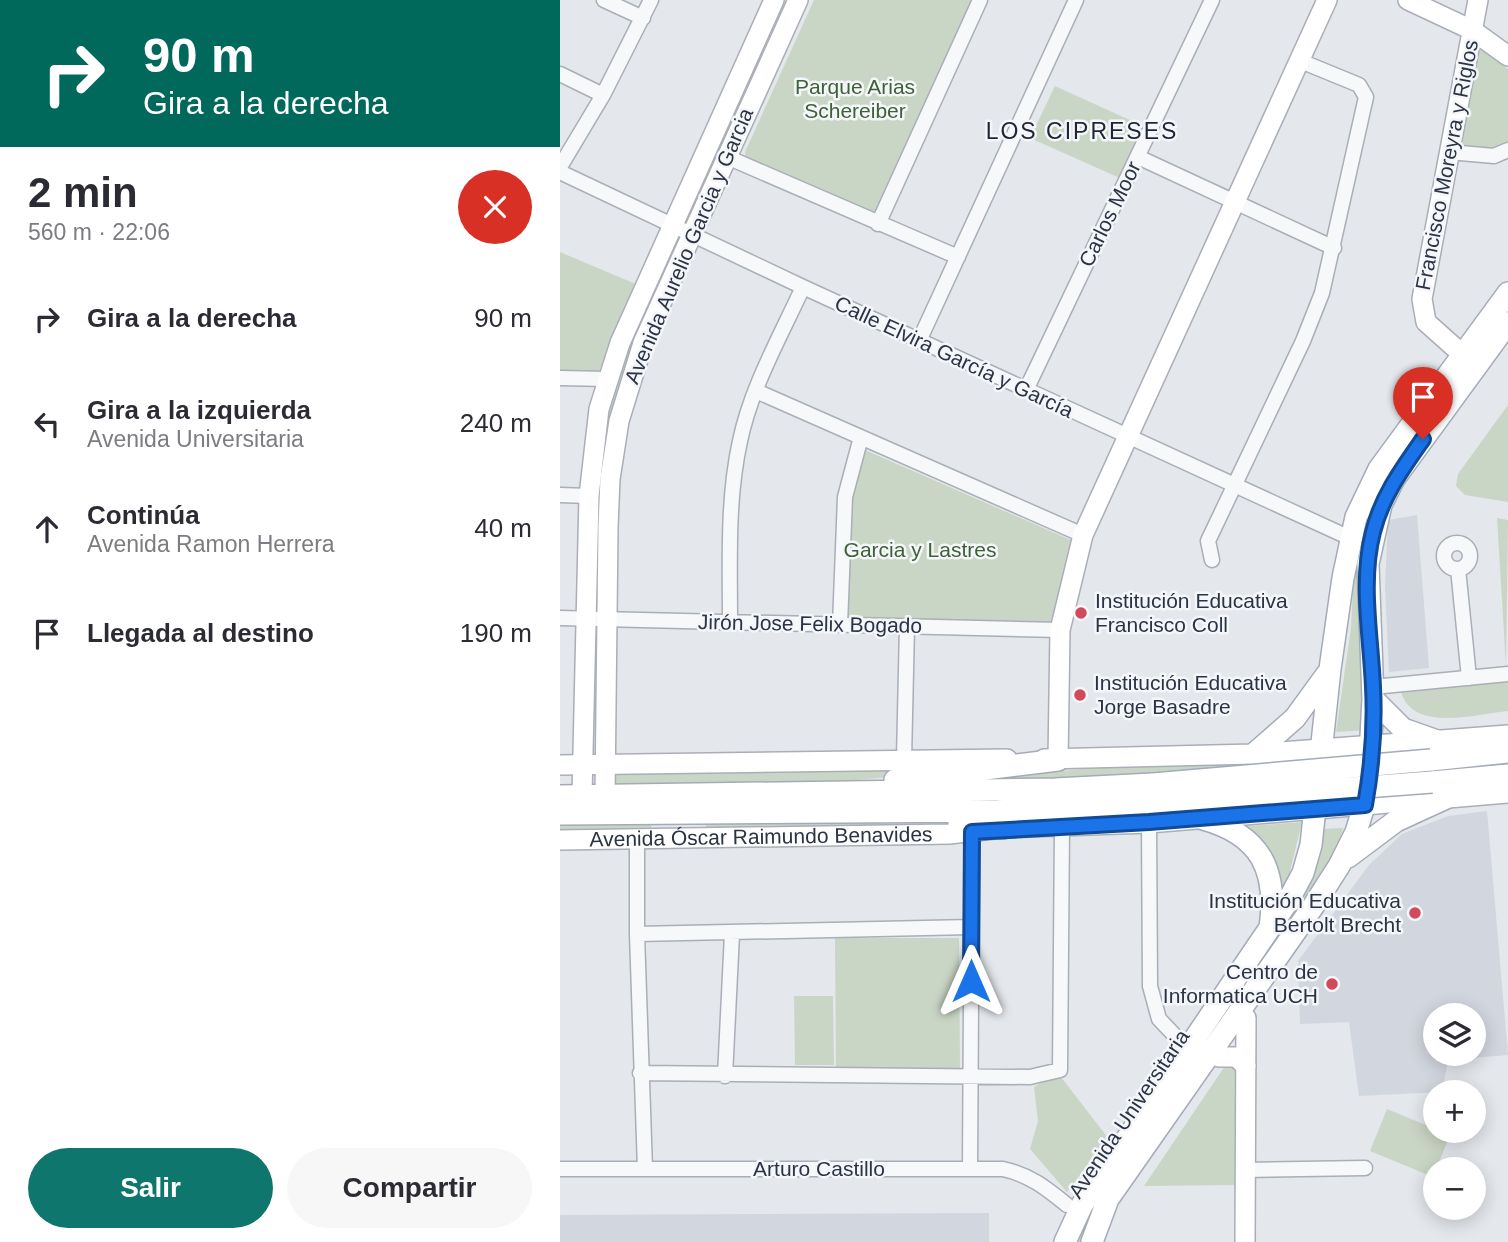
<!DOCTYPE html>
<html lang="es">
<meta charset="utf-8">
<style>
:root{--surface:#fff;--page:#f7f7f7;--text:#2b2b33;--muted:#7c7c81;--accent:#0f766e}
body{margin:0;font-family:Helvetica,sans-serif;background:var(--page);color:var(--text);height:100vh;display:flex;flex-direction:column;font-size:26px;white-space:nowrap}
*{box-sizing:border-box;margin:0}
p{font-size:23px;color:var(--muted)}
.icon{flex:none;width:38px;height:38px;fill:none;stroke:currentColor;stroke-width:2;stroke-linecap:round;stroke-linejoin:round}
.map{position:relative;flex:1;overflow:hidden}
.details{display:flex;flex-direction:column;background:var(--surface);width:560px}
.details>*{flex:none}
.top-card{background:#00695c;color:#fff;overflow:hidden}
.buttons{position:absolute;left:863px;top:1003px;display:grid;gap:14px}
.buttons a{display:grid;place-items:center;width:63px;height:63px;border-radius:50%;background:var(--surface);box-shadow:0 4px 18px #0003;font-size:35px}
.pin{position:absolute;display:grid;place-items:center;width:60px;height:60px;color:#fff;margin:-72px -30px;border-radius:50% 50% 50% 0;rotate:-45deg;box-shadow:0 0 7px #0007}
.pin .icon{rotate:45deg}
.me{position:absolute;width:77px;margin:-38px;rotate:0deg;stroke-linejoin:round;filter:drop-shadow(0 0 5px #0008)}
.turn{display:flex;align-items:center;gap:24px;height:147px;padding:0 28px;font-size:32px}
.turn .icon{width:91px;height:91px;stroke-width:2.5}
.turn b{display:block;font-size:49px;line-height:60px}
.round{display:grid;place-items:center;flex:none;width:74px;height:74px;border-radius:37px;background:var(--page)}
.head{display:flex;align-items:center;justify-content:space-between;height:119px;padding:0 28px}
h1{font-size:42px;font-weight:600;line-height:52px}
.cta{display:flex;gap:14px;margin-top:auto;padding:14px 28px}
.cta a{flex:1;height:80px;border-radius:42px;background:var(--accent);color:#fff;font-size:28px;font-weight:600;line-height:80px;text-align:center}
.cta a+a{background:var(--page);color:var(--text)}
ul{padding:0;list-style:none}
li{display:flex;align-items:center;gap:21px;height:105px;padding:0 28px}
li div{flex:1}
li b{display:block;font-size:26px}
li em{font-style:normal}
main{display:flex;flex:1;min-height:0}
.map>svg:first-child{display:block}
</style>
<main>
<section class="details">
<div class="top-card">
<div class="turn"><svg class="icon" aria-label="right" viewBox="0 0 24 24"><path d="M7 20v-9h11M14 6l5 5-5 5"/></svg><div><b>90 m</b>Gira a la derecha</div></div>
</div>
<div class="head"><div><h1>2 min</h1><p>560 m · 22:06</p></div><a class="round" style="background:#d93025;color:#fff"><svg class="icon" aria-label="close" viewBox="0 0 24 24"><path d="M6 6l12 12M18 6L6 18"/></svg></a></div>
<ul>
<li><svg class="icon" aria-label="right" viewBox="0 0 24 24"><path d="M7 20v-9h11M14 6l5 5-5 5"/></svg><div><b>Gira a la derecha</b></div><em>90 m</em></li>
<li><svg class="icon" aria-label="left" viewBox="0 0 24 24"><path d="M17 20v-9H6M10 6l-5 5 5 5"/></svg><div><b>Gira a la izquierda</b><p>Avenida Universitaria</p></div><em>240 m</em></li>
<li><svg class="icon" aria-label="ahead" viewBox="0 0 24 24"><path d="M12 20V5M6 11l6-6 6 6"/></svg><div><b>Continúa</b><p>Avenida Ramon Herrera</p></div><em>40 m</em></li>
<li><svg class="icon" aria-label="arrive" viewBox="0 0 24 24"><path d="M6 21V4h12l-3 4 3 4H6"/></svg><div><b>Llegada al destino</b></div><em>190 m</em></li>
</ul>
<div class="cta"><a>Salir</a><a>Compartir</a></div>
</section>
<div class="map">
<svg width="948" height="1242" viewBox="0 0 948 1242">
<rect width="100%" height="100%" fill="#e4e7ec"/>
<path fill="#d2d6de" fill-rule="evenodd" d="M857 515 869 668 829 672 825 587 828 520Z
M927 811 948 1055 888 1060 882 1092 799 1096 789 1022 740 1024 738 961 809 865 842 834 888 816ZM914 1015V1054H875V1015Z
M429 1213V1242H0V1215Z"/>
<path fill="#c9d6c5" d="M254 0H428L326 221 186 158 185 152Z
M918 47 948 69V142L932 150 902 147 900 139Z
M495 86 585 127 562 179 470 138Z
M111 241 122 245 60 388 39 605 32 604 33 496 53 386Z
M0 252 78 285 39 371H0Z
M948 405V502L905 495 896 486 898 474Z
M305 450 513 541 492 626 288 616 292 501Z
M937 518 948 520 946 666Z
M795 543 801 545 808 730 776 732 791 628Z
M948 682V711C916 714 853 733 841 692Z
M740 759V764L604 775 392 781 522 769Z
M409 767C290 785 172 789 52 787L53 773Z
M261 817 365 828 147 833 145 820Z
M91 822V832L0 834V823Z
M742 822 727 883 714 901 675 827Z
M783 828 777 850 527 1242H514L760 829Z
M275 938H399L400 1072H276Z
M234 996H273L274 1065H235Z
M669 1060 679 1066 676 1185 584 1186Z
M498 1073 548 1138 507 1192 470 1149 478 1121 474 1087Z
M827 1109 890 1135 873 1177 810 1151Z"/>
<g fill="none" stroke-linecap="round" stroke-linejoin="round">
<g stroke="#a9aeb7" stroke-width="17">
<path id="street" d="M44 0 83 18
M0 74 43 95
M889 152 934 156 948 150
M167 157 398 257
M578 157 774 248
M0 167 43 95 91 0
M0 172 243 287 790 538
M318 224 420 0
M359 341 516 0
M0 378 47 379
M466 390 652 0
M196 391 523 535
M0 495 29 496
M884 556a13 13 0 1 1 26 0a13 13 0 1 1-26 0Z
M652 560 648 541 743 341 762 293 806 97 799 85 738 60
M898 569 909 678
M0 618 500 630
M170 622C170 562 167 500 180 441 191 388 220 337 243 287
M280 625 285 497 301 437
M813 687 948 674
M344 759 347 626
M589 823 590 986 599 1019 619 1040
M77 838V934L85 1169
M77 934 411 927
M80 1073 470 1077 500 1070 502 826
M165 1076 172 934
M410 1168 412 832
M0 1169H443C470 1175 486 1188 507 1205
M685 1170 805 1168"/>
</g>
<g stroke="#a9aeb7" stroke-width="22">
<g id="secondary">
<path d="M848 0 912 30 948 56"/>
<path d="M903 355 866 322 862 299 918 0"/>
<path d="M484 759 694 754 948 735"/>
<path d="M498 760 500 630 523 535 767 0"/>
<path d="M0 765 447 759"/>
<path d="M22 795 29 496 39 409 60 343 214 0"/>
<path d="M45 795 48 527 50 479 59 421 83 343 238 0"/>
<path id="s1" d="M0 840 389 834 443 828 589 823 948 793"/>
<path d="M659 1057H676L686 1066"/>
<path d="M685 1242 686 1018"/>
</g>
</g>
<g stroke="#a3abb8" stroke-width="24">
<path id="primary" d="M813 699 843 729 877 741
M694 754 735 718 767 674
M871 760 948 752
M335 780 498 760
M872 782 948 775
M0 796 495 789 593 784
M0 814 438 811 596 803
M643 819C701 835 718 870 710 928
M399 823 443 828
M788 857 836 821 886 798
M505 1242 522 1205 728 901 743 873 751 845 770 669 783 578 796 517 819 469 948 293
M532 1242 548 1199 754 905 779 866 796 832 808 793 813 699 808 564 821 505 834 479 948 323"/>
</g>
<use href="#street" stroke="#f7f8fa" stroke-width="14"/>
<use href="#secondary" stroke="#fff" stroke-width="19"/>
<use href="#primary" stroke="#fff" stroke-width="21"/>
<g stroke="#a3abb8" stroke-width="24" stroke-linecap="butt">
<path id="primary-bridge" d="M593 784 871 760
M596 803 872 782"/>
</g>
<use href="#primary-bridge" stroke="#fff" stroke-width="21"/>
</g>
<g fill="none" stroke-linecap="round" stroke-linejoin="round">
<g stroke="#114b97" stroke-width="18">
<path id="route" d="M411 981 412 832 589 822 805 805C812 766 815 726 813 687 811 637 800 582 813 532 822 496 842 469 863 439"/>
</g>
<use href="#route" stroke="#1a73e8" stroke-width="12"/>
</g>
<g fill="#d1495b" stroke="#f4f6f9" stroke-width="2.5">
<circle cx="521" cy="613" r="7"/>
<circle cx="520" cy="695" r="7"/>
<circle cx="855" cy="913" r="7"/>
<circle cx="772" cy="984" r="7"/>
</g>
<g text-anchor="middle" stroke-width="5" stroke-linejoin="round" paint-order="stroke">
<g font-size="21" fill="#3f6138" stroke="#f4f6f9">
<text x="295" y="94">Parque Arias<tspan x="295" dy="24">Schereiber</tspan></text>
<text x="360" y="557">Garcia y Lastres</text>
</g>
<g font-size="21" fill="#2b3445" stroke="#f4f6f9">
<text transform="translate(887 165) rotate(-79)" y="7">Francisco Moreyra y Riglos</text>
<text transform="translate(550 214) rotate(-64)" y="7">Carlos Moor</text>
<text transform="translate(129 246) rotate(-67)" y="7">Avenida Aurelio Garcia y Garcia</text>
<text transform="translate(394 357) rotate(25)" y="7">Calle Elvira García y García</text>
<text transform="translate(250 624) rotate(1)" y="7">Jirón Jose Felix Bogado</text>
<text dy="7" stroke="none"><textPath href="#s1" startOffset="201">Avenida Óscar Raimundo Benavides</textPath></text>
<text transform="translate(569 1114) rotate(-56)" y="7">Avenida Universitaria</text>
<text x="259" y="1176">Arturo Castillo</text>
</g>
<g font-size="21" fill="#2b3445" stroke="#f4f6f9" text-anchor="start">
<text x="535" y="608">Institución Educativa<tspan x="535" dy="24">Francisco Coll</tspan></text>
<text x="534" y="690">Institución Educativa<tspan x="534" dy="24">Jorge Basadre</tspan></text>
<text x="841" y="908" text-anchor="end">Institución Educativa<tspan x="841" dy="24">Bertolt Brecht</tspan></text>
<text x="758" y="979" text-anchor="end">Centro de<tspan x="758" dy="24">Informatica UCH</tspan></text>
</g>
<g font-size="23" letter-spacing="2" fill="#1d2536" stroke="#f4f6f9">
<text x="522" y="139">LOS CIPRESES</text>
</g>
</g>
</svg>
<div class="buttons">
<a><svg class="icon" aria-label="layers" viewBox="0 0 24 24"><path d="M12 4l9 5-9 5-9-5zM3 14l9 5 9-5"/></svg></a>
<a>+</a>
<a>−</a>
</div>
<div class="pin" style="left:863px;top:439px;background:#d93025"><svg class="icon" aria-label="arrive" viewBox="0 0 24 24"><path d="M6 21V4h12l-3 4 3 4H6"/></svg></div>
<svg class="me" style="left:411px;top:981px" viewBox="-20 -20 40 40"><path d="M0-17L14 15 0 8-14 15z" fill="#1a73e8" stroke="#fff" stroke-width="4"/></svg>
</div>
</main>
